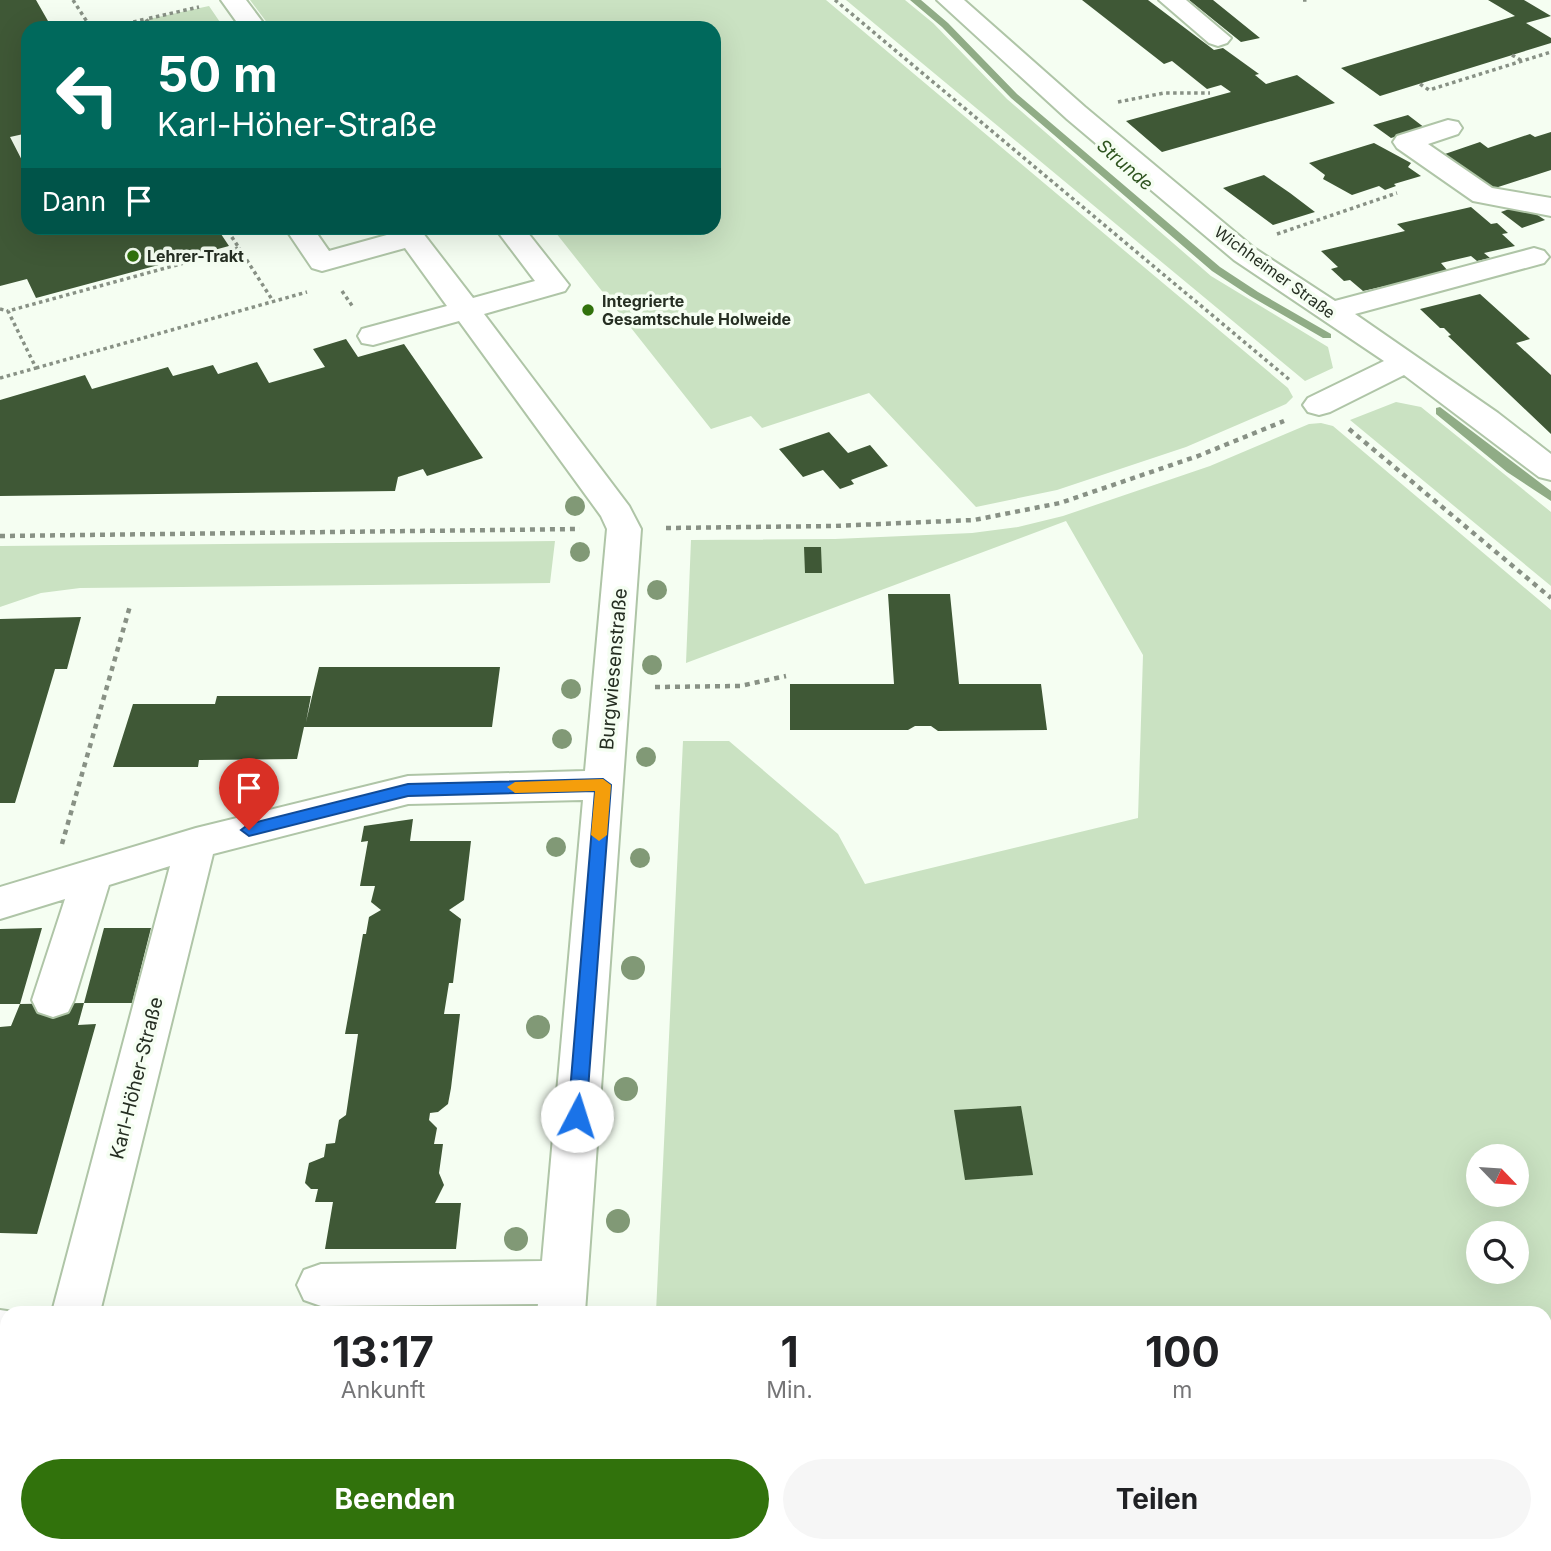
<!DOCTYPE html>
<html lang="de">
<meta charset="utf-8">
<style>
:root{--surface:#fff;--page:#f6f6f6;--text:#202124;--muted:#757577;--accent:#31720c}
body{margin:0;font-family:Inter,sans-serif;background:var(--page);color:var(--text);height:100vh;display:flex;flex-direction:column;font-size:26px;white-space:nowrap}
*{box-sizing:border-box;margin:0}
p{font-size:23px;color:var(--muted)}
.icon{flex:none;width:38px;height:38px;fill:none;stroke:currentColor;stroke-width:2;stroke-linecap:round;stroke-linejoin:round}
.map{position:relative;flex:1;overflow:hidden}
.panel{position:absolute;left:0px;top:1306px;width:1552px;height:247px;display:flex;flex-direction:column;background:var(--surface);border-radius:21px 21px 0 0;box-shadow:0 7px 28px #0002}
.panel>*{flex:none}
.guide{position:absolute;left:21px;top:21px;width:700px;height:214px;border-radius:21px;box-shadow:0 7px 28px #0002;background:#00695c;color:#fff;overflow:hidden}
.needle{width:46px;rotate:115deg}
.controls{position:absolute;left:1466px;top:1144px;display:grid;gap:14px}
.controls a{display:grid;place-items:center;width:63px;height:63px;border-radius:50%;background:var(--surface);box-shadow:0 7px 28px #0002;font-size:35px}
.pin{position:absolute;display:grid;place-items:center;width:60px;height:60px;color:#fff;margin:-72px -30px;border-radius:50% 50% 50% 0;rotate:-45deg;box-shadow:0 0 7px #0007}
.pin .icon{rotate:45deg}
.me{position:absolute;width:77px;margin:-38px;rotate:5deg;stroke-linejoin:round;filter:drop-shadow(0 0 5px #0008)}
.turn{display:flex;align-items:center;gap:24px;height:147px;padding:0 21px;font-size:32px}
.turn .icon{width:91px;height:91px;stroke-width:2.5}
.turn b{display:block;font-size:49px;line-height:60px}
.then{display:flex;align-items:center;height:66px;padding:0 21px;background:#0003;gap:14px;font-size:26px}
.eta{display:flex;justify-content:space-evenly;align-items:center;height:119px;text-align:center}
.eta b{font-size:42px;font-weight:700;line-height:49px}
.primary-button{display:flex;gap:14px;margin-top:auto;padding:14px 21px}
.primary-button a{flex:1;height:80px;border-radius:42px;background:var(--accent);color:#fff;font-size:28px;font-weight:700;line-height:80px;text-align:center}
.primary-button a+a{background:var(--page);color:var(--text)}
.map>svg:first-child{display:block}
</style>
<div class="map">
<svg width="1551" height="1551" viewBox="0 0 1551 1551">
<rect width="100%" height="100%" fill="#f5fef2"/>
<path fill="#cae2c2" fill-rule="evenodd" d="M250 0H826L1288 388 1293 397 1286 404 1186 447 1057 490 976 507 869 393 762 428 751 416 711 429 552 228H714V28H271Z
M846 0H905L933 23 1007 99 1211 276 1328 347 1333 368 1305 381Z
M209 6 224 28H149L144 20Z
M1396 402 1421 407 1551 512V586L1350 420Z
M1321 423 1333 426 1551 610V1482L1545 1483V1312H656L683 741H729L838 834 865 884 1138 818 1143 655 1066 521 686 663 691 540 835 539 972 533 1018 527 1063 516 1210 466 1309 424ZM1479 1157H1517V1195H1479ZM1479 1234H1517V1272H1479Z
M555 541 550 583 80 588 41 593 0 607V546Z
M645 1545H751V1551H645Z"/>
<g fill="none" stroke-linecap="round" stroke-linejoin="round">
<path fill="#90ac86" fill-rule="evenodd" d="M910 0H921L948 23 1017 94 1220 267 1258 292 1331 334V338H1323L1250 296 1212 271 1011 98 942 27Z
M1440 407 1551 491V501L1507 472 1436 414V408Z"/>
</g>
<path fill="#3f5836" d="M0 0H36L52 28H28V133L10 137 28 172V228H217L229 246 36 298 27 279 0 286Z
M1082 0H1148L1214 50 1223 48 1259 74 1255 75 1266 84 1297 75 1335 103 1162 152 1126 121 1231 92 1221 85 1207 89 1172 61 1164 64Z
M1189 0H1213L1260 38 1241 42Z
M1488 0H1524L1551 16 1526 23 1551 38V43L1380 96 1341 68 1515 16Z
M1408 115 1425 128 1391 138 1373 125Z
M1551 132V170L1492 189 1442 155 1480 142 1488 148 1530 134 1535 137Z
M1374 143 1411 163 1408 167 1421 176 1394 184 1396 186 1385 190 1379 186 1352 195 1323 179 1325 175 1309 163Z
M1264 175 1290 193 1315 212 1273 225 1223 188Z
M1523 204 1533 212 1545 220 1522 228 1501 212Z
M1471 207 1491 224 1497 223 1508 233 1502 234 1515 246 1484 253 1490 258 1477 261 1471 256 1441 263 1448 271 1412 279 1416 283 1403 286 1399 283 1363 291 1350 280 1344 281 1331 269 1338 267 1321 251 1405 231 1397 224Z
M1480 294 1530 339 1516 343 1551 375V434L1448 336 1451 335 1444 328H1440L1420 309Z
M346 339 358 357 404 344 483 458 427 476 423 469 398 477 395 491 0 496V400L85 375 92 389 168 367 173 376 213 365 218 374 257 362 269 383 325 367 313 349Z
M829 432 848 453 870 445 888 466 851 480 854 484 840 489 823 470 803 477 779 449Z
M804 547H821L822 573H805Z
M888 594H950L959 684H1041L1047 730 938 731 931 726H915L908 730H790V684H894Z
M81 617 67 669H55L15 803H0V619Z
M319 667H500L492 727H304L297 759 199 760 198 767H113L133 704H215L217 696H311L306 722Z
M413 819 410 841H471L464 900 449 910 461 919 453 983H449L444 1014H460L451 1088 448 1104 438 1112 430 1113 429 1120 437 1128 434 1144H443L439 1173 444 1185 435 1203H461L456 1249H325L333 1202H315L318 1189H311L305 1183 309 1163 324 1157 326 1144 335 1143 339 1120 346 1115 358 1034H345L363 934H366L369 917 381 910 371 902 375 886H360L368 841 361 842 364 826Z
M42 928 20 1004 84 1003 78 1025 96 1024 37 1234 0 1233V1027L11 1026 20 1004H0V929Z
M104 928H151L132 1003H84Z
M1021 1106 1033 1175 965 1180 954 1110Z
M0 1480H7V1545H30L29 1551H0Z
M274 1545H435V1551H273Z"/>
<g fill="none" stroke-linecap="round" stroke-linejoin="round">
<g stroke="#afc5a7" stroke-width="4">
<path id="minor" d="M221 0H246L267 28H241Z
M937 0H964L1085 107 1254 248 1335 301 1534 248 1544 251 1549 257 1544 263 1355 314 1498 413 1551 454V480L1539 477 1404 375 1330 412 1319 415 1308 412 1303 405 1308 398 1384 361 1234 260 1067 119Z
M1159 0H1186L1231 38 1227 43 1218 46 1209 43Z
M1448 120 1458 122 1462 128 1458 134 1428 144 1492 188 1551 198V216L1473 201 1397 148 1393 142 1397 136Z
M285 228H313L329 251 394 233 391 228H419L473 298 535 281 495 228H524L569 285 565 291 484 314 629 506 641 529 585 1312H537L538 1304 321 1306 304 1300 297 1285 304 1270 321 1264 542 1261 583 800 408 804 213 854 100 1312H52L170 866 109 885 74 1000 68 1012 53 1017 38 1012 32 1000 65 899 0 919V887L196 828 408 776 585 771 607 529 601 516 459 321 373 345 362 343 358 336 362 329 447 306 405 248 322 271 312 268Z
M0 1310 14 1312H7V1354H0Z
M518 1545H570V1551H518Z"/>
</g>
<path stroke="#889185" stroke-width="3.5" stroke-dasharray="3.5 3.5" stroke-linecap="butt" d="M73 0 91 28
M835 0 1291 381
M1303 0H1307
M106 28 146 19
M152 28 146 19 199 7
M1512 55 1522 61
M1420 84 1429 90 1551 52
M1118 102 1164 93H1210
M1277 234 1397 193
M239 248 273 301
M342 291 353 307
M0 309 8 311
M36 368 307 292
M0 378 36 368 8 311 239 248 226 228"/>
<path stroke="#889185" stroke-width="4.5" stroke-dasharray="5 5" stroke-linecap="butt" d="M1349 429 1551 598
M666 528 833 526 974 520 1060 503 1198 456 1284 421
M0 536 580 529
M655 687 740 686 786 676
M62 844 130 606"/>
<use href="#minor" fill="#fff" fill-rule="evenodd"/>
</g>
<g fill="#819976">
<circle cx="575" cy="506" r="10"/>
<circle cx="580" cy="552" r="10"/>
<circle cx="657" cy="590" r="10"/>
<circle cx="652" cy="665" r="10"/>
<circle cx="571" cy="689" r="10"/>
<circle cx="562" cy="739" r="10"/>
<circle cx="646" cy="757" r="10"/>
<circle cx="556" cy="847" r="10"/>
<circle cx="640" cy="858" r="10"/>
<circle cx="633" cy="968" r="12"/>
<circle cx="538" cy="1027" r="12"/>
<circle cx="626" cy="1089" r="12"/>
<circle cx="618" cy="1221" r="12"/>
<circle cx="516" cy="1239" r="12"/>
</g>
<path fill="#1a73e8" stroke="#114b97" stroke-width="2" d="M603 779 611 785 586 1116 583 1122 577 1124 570 1122 568 1116 595 791 408 796 249 836 241 830 249 824 408 784Z"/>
<path fill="#f59e0b" d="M603 779 611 785 607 835 599 841 591 835 595 791 515 793 507 787 515 782Z"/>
<g fill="#31720c" stroke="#f5fef2" stroke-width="2.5">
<circle cx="133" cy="256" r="7"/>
<circle cx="588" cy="310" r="7"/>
</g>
<g text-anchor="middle" stroke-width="7" stroke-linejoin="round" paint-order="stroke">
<g font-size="16" font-weight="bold" fill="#252e22" stroke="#f5fef2" text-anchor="start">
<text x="147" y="262">Lehrer-Trakt</text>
<text x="602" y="307">Integrierte<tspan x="602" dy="18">Gesamtschule Holweide</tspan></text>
</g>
<g font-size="16" fill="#252e22" stroke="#f5fef2">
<text transform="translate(1275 272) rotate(36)" y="6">Wichheimer Straße</text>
</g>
<g font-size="18" font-style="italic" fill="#2e541f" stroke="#f5fef2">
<text transform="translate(1125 165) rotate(41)" y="6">Strunde</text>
</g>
<g font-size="19" fill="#252e22" stroke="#f5fef2">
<text transform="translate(613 669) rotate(-85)" y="7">Burgwiesenstraße</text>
<text transform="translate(136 1078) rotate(-76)" y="7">Karl-Höher-Straße</text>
</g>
</g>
</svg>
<div class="controls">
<a><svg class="needle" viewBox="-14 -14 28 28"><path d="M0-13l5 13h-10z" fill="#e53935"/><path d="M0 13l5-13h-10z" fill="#757577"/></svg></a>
<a><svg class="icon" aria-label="search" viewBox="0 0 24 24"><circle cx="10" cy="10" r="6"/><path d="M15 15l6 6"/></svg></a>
</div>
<div class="pin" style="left:249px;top:830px;background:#d93025"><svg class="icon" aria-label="arrive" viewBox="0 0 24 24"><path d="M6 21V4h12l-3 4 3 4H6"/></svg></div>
<svg class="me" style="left:577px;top:1116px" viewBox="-20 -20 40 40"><circle r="19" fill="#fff"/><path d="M0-13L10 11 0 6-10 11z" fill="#1a73e8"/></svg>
<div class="guide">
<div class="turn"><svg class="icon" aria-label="left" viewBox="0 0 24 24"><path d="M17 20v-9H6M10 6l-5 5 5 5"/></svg><div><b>50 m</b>Karl-Höher-Straße</div></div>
<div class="then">Dann<svg class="icon" aria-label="arrive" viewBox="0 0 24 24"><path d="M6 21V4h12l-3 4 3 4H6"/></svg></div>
</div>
<section class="panel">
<div class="eta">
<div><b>13:17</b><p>Ankunft</p></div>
<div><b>1</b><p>Min.</p></div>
<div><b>100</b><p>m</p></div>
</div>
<div class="primary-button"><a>Beenden</a><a>Teilen</a></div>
</section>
</div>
